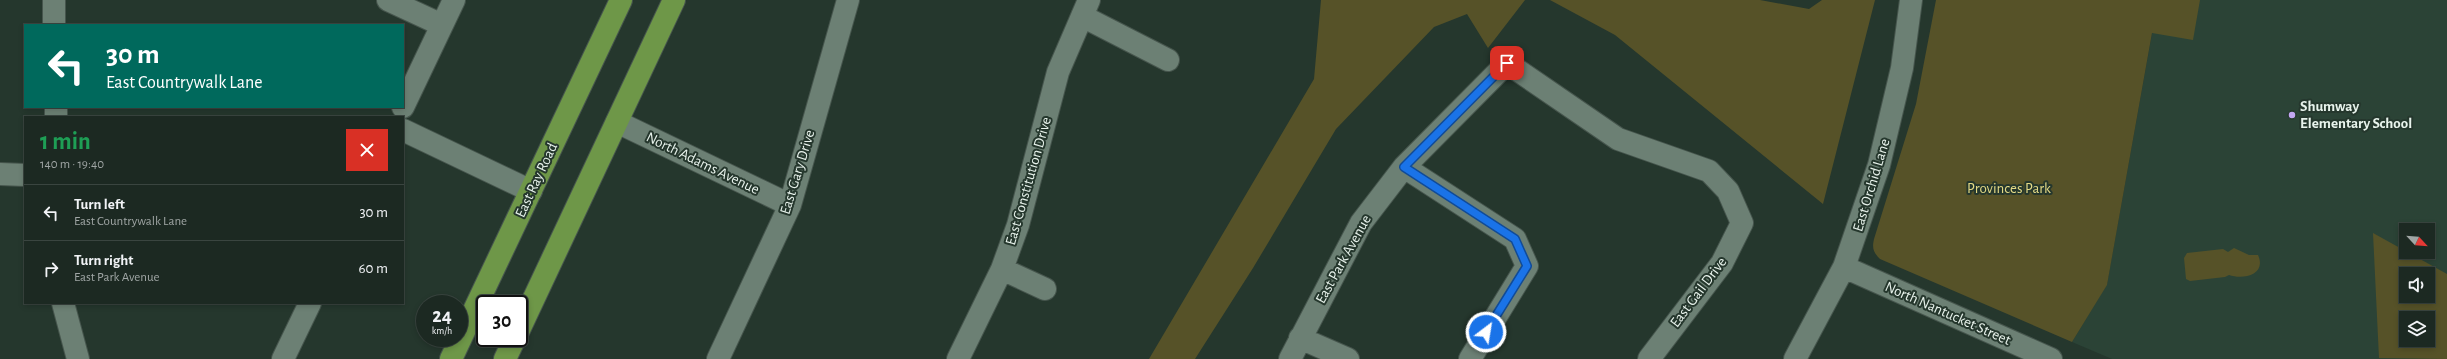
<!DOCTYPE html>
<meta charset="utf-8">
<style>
:root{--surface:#1c2922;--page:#29352f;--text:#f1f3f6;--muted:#a0a6a5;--line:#3a4540}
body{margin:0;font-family:"Alegreya Sans",sans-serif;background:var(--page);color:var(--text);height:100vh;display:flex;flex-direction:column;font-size:15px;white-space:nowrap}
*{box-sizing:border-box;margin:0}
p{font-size:13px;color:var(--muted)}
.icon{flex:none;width:22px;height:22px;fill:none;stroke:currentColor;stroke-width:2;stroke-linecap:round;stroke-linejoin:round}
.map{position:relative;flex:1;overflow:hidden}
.drawer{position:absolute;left:24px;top:116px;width:380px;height:188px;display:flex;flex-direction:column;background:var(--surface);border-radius:0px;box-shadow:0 2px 6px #0003,0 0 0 1px var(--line)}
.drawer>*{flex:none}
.top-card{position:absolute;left:24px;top:24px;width:380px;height:84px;border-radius:0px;box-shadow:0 2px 6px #0003,0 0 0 1px var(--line);background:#00695c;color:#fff;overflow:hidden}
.needle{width:26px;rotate:116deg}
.controls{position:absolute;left:2399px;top:223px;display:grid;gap:8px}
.controls a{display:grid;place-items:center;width:36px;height:36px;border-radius:0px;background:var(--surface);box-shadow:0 2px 6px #0003,0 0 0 1px var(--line);font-size:20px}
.speed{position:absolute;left:416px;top:295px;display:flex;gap:8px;font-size:20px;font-weight:700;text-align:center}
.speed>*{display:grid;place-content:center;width:52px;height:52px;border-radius:50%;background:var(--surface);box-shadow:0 2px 6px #0003,0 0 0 1px var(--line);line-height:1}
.speed small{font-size:10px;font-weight:400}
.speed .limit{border:2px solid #111;border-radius:6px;background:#fff;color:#111}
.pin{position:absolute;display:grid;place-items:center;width:34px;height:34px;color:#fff;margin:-17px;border-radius:8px;box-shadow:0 2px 6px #0006}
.me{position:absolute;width:44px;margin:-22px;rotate:31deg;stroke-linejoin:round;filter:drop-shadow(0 0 3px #0008)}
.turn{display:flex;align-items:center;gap:14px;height:84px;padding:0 16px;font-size:18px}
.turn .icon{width:52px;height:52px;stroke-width:2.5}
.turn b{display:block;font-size:28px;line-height:34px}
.round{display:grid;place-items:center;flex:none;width:42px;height:42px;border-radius:0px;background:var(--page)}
.headline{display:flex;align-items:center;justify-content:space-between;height:68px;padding:0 16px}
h1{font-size:24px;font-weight:600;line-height:30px;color:#1e9e55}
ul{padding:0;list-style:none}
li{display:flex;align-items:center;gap:12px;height:56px;padding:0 16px;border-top:1px solid var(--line)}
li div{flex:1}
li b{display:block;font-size:15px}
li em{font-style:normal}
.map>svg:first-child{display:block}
</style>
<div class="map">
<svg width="2447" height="359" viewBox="0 0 2447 359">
<rect width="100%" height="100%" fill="#25372d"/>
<path fill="#2b4336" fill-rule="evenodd" d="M2158 0H2447V359H2112L2072 342 2107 284ZM2406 230H2428V252H2406ZM2406 274H2428V296H2406ZM2406 318H2428V340H2406Z"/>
<path fill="#565228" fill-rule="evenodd" d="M1321 0H1525L1488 48 1467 14 1434 27 1336 129 1253 268 1195 359H1149L1314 79Z
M1550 0H1760L1809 9 1822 0H1875L1823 204 1615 35Z
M1936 0H2200L2193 40 2152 33 2107 285 2072 342 1880 259C1873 252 1872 248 1874 239L1916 104Z
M2373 233 2447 274V359L2379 358ZM2406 274H2428V296H2406ZM2406 318H2428V340H2406Z
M2234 248 2249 255H2258C2267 275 2243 280 2229 275L2225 277 2190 281 2186 279 2184 258 2187 253 2223 249 2228 252Z"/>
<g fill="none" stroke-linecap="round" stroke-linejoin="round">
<g stroke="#46554d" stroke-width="24">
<path id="minor" d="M54 0V25
M388 0 442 25
M1082 16 1168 60
M56 107V117
M403 107 454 0
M617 122 790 205
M403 130 531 191
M1404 167 1515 239 1527 266 1470 359
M0 174 25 175
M1844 267 2051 359
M1002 269 1045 289
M63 303 78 359
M1300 338 1348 359
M283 359 310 303
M718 359 790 205 848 0
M958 359 1002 269 1018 225 1058 72 1089 0
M1290 359 1361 223 1404 167 1507 63 1618 139 1709 171 1728 191 1742 223 1722 263 1649 359
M1795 359 1844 267 1879 165 1902 68 1911 0"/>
</g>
<g stroke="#46554d" stroke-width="24">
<path id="major" d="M519 330 674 0
M451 359 621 0
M505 359 515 338"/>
</g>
<use href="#minor" stroke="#6c8074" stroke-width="22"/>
<use href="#major" stroke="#6e9748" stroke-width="22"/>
</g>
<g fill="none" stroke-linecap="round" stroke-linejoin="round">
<g stroke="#114b97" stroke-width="10">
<path id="route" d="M1486 332 1527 266 1515 239 1404 167 1507 63"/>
</g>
<use href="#route" stroke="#1a73e8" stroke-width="7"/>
</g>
<circle fill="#c3a7f2" stroke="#25372d" stroke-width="1.5" cx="2292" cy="115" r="4"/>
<g text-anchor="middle" stroke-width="4" stroke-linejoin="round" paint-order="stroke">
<g font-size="15" font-weight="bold" fill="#e8f3ec" stroke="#25372d" text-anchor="start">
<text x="2300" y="111">Shumway<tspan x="2300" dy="17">Elementary School</tspan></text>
</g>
<g font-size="15" fill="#e8f3ec" stroke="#25372d">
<text transform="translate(703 163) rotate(26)" y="5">North Adams Avenue</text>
<text transform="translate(797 172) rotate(-73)" y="5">East Gary Drive</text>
<text transform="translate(536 180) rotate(-65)" y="5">East Ray Road</text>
<text transform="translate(1028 181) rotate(-74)" y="5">East Constitution Drive</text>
<text transform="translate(1871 185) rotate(-73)" y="5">East Orchid Lane</text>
<text transform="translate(1343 259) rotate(-61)" y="5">East Park Avenue</text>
<text transform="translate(1698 292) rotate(-53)" y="5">East Gail Drive</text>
<text transform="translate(1948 313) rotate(24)" y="5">North Nantucket Street</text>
</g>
<g font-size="15" fill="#e4da86" stroke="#25372d">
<text x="2009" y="193">Provinces Park</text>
</g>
</g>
</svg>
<div class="controls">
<a><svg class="needle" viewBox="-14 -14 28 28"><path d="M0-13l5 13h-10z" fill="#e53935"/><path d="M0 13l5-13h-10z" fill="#a0a6a5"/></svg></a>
<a><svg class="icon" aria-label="sound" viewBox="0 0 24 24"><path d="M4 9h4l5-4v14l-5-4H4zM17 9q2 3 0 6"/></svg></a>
<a><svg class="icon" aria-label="layers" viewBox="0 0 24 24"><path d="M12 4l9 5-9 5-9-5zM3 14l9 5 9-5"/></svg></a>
</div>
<div class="speed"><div>24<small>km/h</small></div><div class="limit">30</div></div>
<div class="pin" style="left:1507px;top:63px;background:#d93025"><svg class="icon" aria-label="arrive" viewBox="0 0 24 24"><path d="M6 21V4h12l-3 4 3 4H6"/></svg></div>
<svg class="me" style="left:1486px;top:332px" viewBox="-20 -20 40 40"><circle r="17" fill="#1a73e8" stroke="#fff" stroke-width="3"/><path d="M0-11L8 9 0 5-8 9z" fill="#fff"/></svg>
<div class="top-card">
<div class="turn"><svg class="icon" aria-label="left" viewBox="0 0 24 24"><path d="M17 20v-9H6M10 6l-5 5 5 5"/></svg><div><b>30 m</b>East Countrywalk Lane</div></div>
</div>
<section class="drawer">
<div class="headline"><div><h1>1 min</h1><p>140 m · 19:40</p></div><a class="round" style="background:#d93025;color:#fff"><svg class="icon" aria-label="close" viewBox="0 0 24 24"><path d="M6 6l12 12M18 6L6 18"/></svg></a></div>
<ul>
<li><svg class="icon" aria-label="left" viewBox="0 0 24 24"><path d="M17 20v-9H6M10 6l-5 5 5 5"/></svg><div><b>Turn left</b><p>East Countrywalk Lane</p></div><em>30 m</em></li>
<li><svg class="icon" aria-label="right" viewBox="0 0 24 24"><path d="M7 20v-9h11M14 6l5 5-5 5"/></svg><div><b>Turn right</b><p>East Park Avenue</p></div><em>60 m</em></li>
</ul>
</section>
</div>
